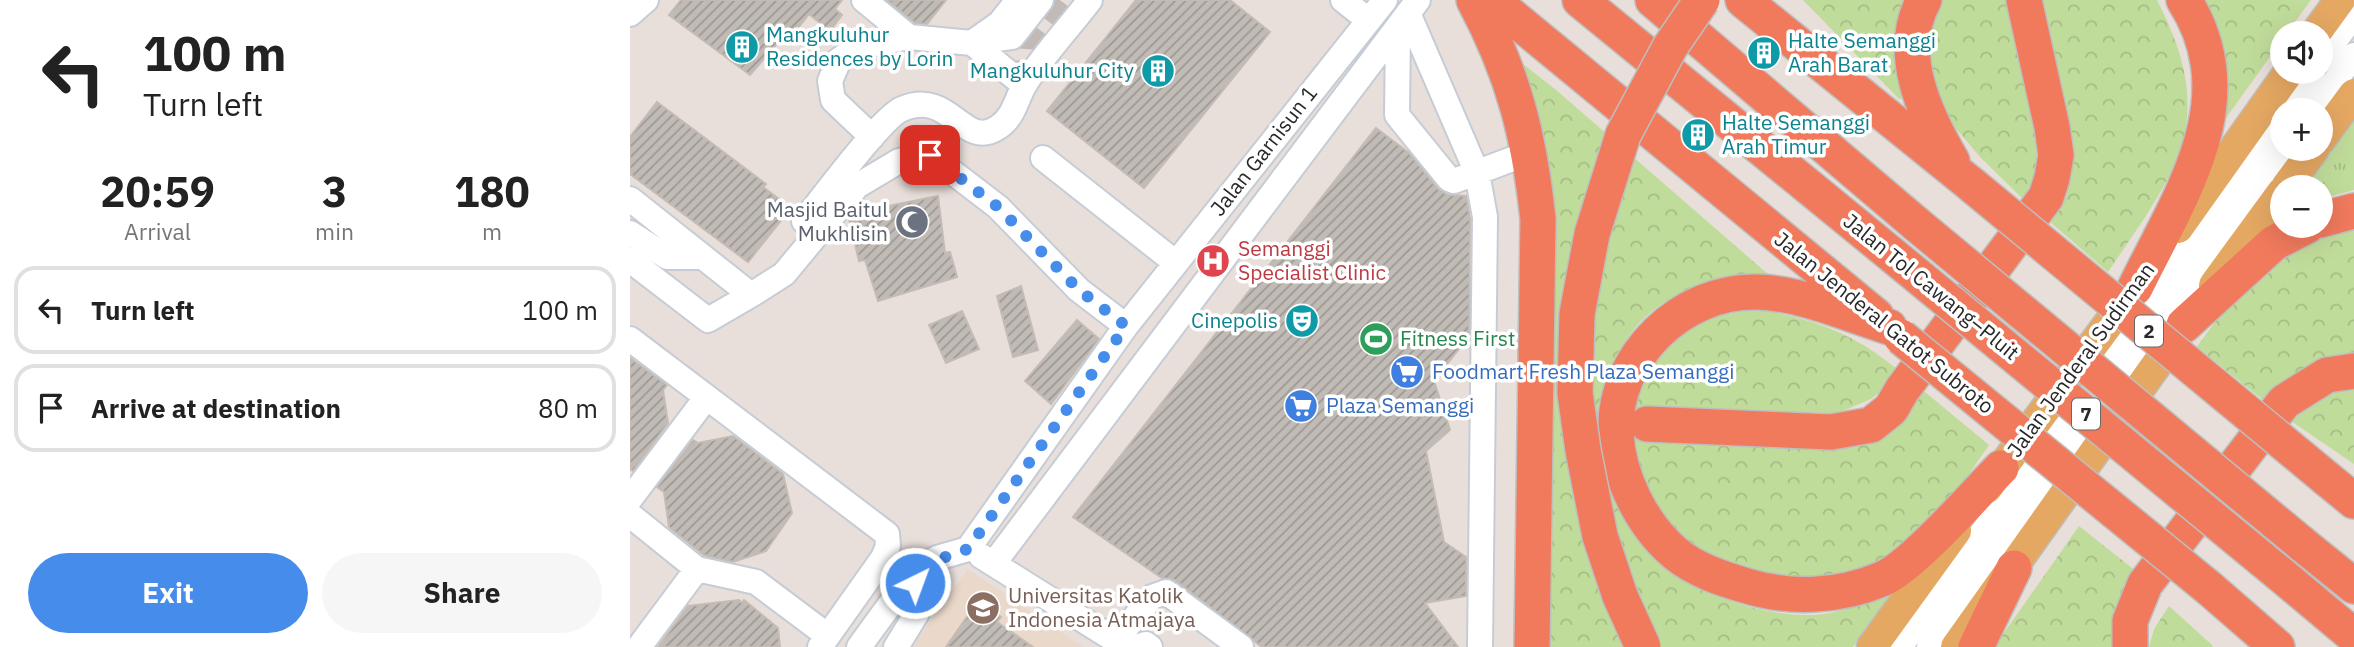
<!DOCTYPE html>
<meta charset="utf-8">
<style>
:root{--surface:#fff;--page:#f6f6f6;--text:#222;--muted:#767676;--line:#e0e0e0;--accent:#458ceb}
body{margin:0;font-family:"IBM Plex Sans",sans-serif;background:var(--page);color:var(--text);height:100vh;display:flex;flex-direction:column;font-size:26px;white-space:nowrap}
*{box-sizing:border-box;margin:0}
p{font-size:23px;color:var(--muted)}
.icon{flex:none;width:38px;height:38px;fill:none;stroke:currentColor;stroke-width:2;stroke-linecap:round;stroke-linejoin:round}
.map{position:relative;flex:1;overflow:hidden}
.drawer{display:flex;flex-direction:column;background:var(--surface);width:630px}
.drawer>*{flex:none}
.hud{background:#fff;color:var(--text);overflow:hidden}
.buttons{position:absolute;left:1640px;top:21px;display:grid;gap:14px}
.buttons a{display:grid;place-items:center;width:63px;height:63px;border-radius:50%;background:var(--surface);box-shadow:0 7px 28px #0002;font-size:35px}
.pin{position:absolute;display:grid;place-items:center;width:60px;height:60px;color:#fff;margin:-30px;border-radius:14px;box-shadow:0 4px 10px #0006}
.me{position:absolute;width:77px;margin:-38px;rotate:42deg;stroke-linejoin:round;filter:drop-shadow(0 0 5px #0008)}
.turn{display:flex;align-items:center;gap:24px;height:147px;padding:0 28px;font-size:32px}
.turn .icon{width:91px;height:91px;stroke-width:2.5}
.turn b{display:block;font-size:49px;line-height:60px}
.eta{display:flex;justify-content:space-evenly;align-items:center;height:119px;text-align:center}
.eta b{font-size:42px;font-weight:800;line-height:49px}
.cta{display:flex;gap:14px;margin-top:auto;padding:14px 28px}
.cta a{flex:1;height:80px;border-radius:42px;background:var(--accent);color:#fff;font-size:28px;font-weight:800;line-height:80px;text-align:center}
.cta a+a{background:var(--page);color:var(--text)}
ul{padding:0;list-style:none}
li{display:flex;align-items:center;gap:21px;height:88px;margin:0 14px 10px;padding:0 14px;border:4px solid var(--line);border-radius:21px}
li div{flex:1}
li b{display:block;font-size:26px}
li em{font-style:normal}
main{display:flex;flex:1;min-height:0}
.map>svg:first-child{display:block}
</style>
<main>
<section class="drawer">
<div class="hud">
<div class="turn"><svg class="icon" aria-label="left" viewBox="0 0 24 24"><path d="M17 20v-9H6M10 6l-5 5 5 5"/></svg><div><b>100 m</b>Turn left</div></div>
</div>
<div class="eta">
<div><b>20:59</b><p>Arrival</p></div>
<div><b>3</b><p>min</p></div>
<div><b>180</b><p>m</p></div>
</div>
<ul>
<li><svg class="icon" aria-label="left" viewBox="0 0 24 24"><path d="M17 20v-9H6M10 6l-5 5 5 5"/></svg><div><b>Turn left</b></div><em>100 m</em></li>
<li><svg class="icon" aria-label="arrive" viewBox="0 0 24 24"><path d="M6 21V4h12l-3 4 3 4H6"/></svg><div><b>Arrive at destination</b></div><em>80 m</em></li>
</ul>
<div class="cta"><a>Exit</a><a>Share</a></div>
</section>
<div class="map">
<svg width="1724" height="647" viewBox="0 0 1724 647">
<defs>
<pattern id="grass-tufts" width="24" height="20" patternUnits="userSpaceOnUse" patternTransform="scale(1.75)"><rect width="24" height="20" fill="#c0dc9a"/><path d="M3 7l-1-3M5 7V3M7 7l1-3M15 17l-1-3M17 17v-4M19 17l1-3" fill="none" stroke="#a5bd85"/></pattern>
<pattern id="forest-crowns" width="20" height="18" patternUnits="userSpaceOnUse" patternTransform="scale(1.75)"><rect width="20" height="18" fill="#c0dc9a"/><path d="M2 6a3 3 0 1 1 6 0M12 15a3 3 0 1 1 6 0" fill="none" stroke="#a5bd85"/></pattern>
<pattern id="building-hatch" width="6" height="6" patternUnits="userSpaceOnUse" patternTransform="scale(1.75)"><rect width="6" height="6" fill="#c1bbb6"/><path d="M-1 1l2-2M0 6l6-6M5 7l2-2" fill="none" stroke="#9d9894"/></pattern>
</defs>
<rect width="100%" height="100%" fill="#e9dfda"/>
<path fill="#ead8ca" d="M338 569 453 647H282Z"/>
<path fill="url(#grass-tufts)" d="M1724 114V190L1691 199 1690 187H1670Z"/>
<path fill="url(#forest-crowns)" d="M1173 0H1275L1266 31 1273 98 1269 99Z
M1309 0H1384L1415 157 1395 201 1350 157 1317 118 1299 87V25Z
M1404 0H1527C1590 122 1547 170 1478 272L1412 215Z
M1565 0H1681L1657 33H1652V40L1591 125Z
M875 50 925 89 1139 275C1122 277 1098 274 1081 280 1018 304 989 331 974 399 972 410 967 423 967 435 966 445 971 456 973 466 992 559 1090 615 1180 615 1206 615 1237 602 1263 596L1223 647H901L908 219Z
M1724 227V362L1638 404 1567 347C1588 317 1618 278 1646 255 1666 239 1700 234 1724 227Z
M1125 309C1181 318 1223 332 1268 370L1259 384 1241 399 1203 415 1004 409C1007 398 1009 383 1015 372 1040 328 1077 316 1125 309Z
M1289 387 1359 445 1308 519 1271 550 1227 570 1185 585 1094 572 1028 519 1004 468 1001 435 1126 441 1210 440Z
M1724 387V464L1658 419 1695 392Z
M1449 526 1511 575 1491 647H1364Z
M1539 606 1582 645 1583 647H1519L1524 629Z"/>
<path fill="url(#building-hatch)" stroke="#c4bbb4" stroke-width="2" d="M51 0H212L205 9 212 15 200 31 179 14 161 37 156 33 120 75 39 15Z
M257 0H316L297 24 285 23Z
M506 0H600L640 32 514 188 417 111Z
M27 102 136 184 133 187 161 208 118 262 0 174V137Z
M746 128 779 153 808 189 818 195 836 196 840 218 839 336 804 381 820 430 796 451 814 542 836 557V596L795 603 828 647H632L545 580 532 578 443 517Z
M308 196 315 253 320 252 327 277 248 301 235 260 229 261 219 219 224 213Z
M391 286 408 350 383 357 367 296Z
M332 311 349 349 316 363 299 325Z
M447 320 469 339 421 404 395 381Z
M0 358 37 385 33 390 38 423 3 471 0 469Z
M103 436 153 474 162 513 136 551 103 562 74 555 39 527 34 492 27 487 63 440 68 443Z
M109 600 112 603 114 600 148 628 150 647H28L58 606Z
M348 601 371 617 367 622 403 647H316Z"/>
<g fill="none" stroke-linecap="round" stroke-linejoin="round">
<path stroke="#c2bab6" stroke-width="24" stroke-dasharray="24 12" stroke-linecap="butt" d="M394 85 397 44 430 0"/>
<g stroke="#c6ccd5" stroke-width="28">
<path id="minor" d="M234 0 279 37
M713 0 738 20
M778 13 847 173 855 217 850 647
M0 14 16 0
M768 27 767 115 819 179 824 181 901 152
M346 40 370 23 388 0
M342 43 382 37 411 0
M1690 61 1724 15
M1655 110 1683 72
M1684 110 1724 55
M242 137 203 100 200 81 209 60 228 47 279 37 342 43 394 85
M413 158 546 263
M0 199 121 295 154 274 227 186 269 161 300 155 368 207 449 290 496 326
M174 221C191 200 252 117 272 109 320 88 333 150 367 128 384 118 386 99 395 84 413 55 439 28 460 0
M0 233 37 257H72
M0 260 78 320 121 295
M0 339 257 534 258 546 253 558 190 647
M0 499 76 398
M0 515 67 569 126 582 198 636
M351 556 496 647
M364 563 788 0
M486 640 522 597 536 592 611 647
M9 647 67 569
M229 647 264 599 284 591
M266 647 287 613 284 591 291 568 307 558 338 549 496 326 755 0
M507 647 516 644 520 647
M1270 647 1652 114
M1299 647 1656 149"/>
</g>
<g stroke="#bebebe" stroke-width="33">
<path id="major" d="M1686 33 1710 0
M1690 140 1724 94
M1656 187 1684 149
M1548 228 1659 72
M1584 285 1652 192
M1357 488 1505 288
M1242 647 1326 531
M1326 647 1551 330"/>
</g>
<g stroke="#bebebe" stroke-width="38">
<path id="highway" d="M844 0C884 75 899 136 908 219L902 647
M862 0 1246 316
M950 0 1261 254
M1023 0 1285 223
M1113 0 1342 185
M1294 0C1265 52 1295 115 1322 161
M1690 220 1724 211
M1505 288C1549 197 1618 100 1554 0
M1554 325 1644 243 1677 226
M1259 327C1218 314 1171 293 1127 292 1052 290 982 357 986 433 988 477 1012 525 1045 553 1065 570 1093 579 1117 586 1160 599 1210 597 1252 579 1282 567 1345 494 1371 468
M1017 424 1201 432 1241 425 1261 409 1272 390 1416 197 1422 178 1426 155 1422 127 1394 0
M1696 478 1724 501
M1672 544 1724 586
M1650 574 1724 636
M1579 588 1647 647
M1346 647 1384 568
M1500 647V621L1515 584 1654 402 1697 375 1724 371"/>
</g>
<use href="#minor" stroke="#fff" stroke-width="24"/>
<use href="#major" stroke="#e5a863" stroke-width="30"/>
<use href="#highway" stroke="#f17a5d" stroke-width="35"/>
<g stroke="#bebebe" stroke-width="38" stroke-linecap="butt">
<path id="highway-bridge" d="M1342 185 1696 478
M1285 223 1672 544
M1261 254 1650 574
M1271 337 1579 588
M1013 647 990 596 970 536 953 450 945 393 947 314 962 234 993 135 1040 47 1072 0"/>
</g>
<use href="#highway-bridge" stroke="#f17a5d" stroke-width="35"/>
</g>
<g fill="none" stroke-linecap="round" stroke-linejoin="round">
<path stroke="#458ceb" stroke-width="12" stroke-dasharray="0 21.6" d="M285 583 291 568 296 564 338 549 496 326 449 290 368 207 300 155"/>
</g>
<defs>
<g id="building-disc" transform="scale(1.75)"><circle r="9.5" fill="#0f9aa8" stroke="#fff"/><path d="M-4-6H4V6H1V3H-1V6H-4ZM-2.5-4.3h1.7v1.8h-1.7ZM.8-4.3h1.7v1.8H.8ZM-2.5-1h1.7V.8h-1.7ZM.8-1h1.7V.8H.8Z" fill="#fff"/></g>
<g id="mosque-disc" transform="scale(1.75)"><circle r="9.5" fill="#6b7280" stroke="#fff"/><path d="M3.5-4.9A6 6 0 1 0 3.5 4.9A5 5 0 1 1 3.5-4.9Z" fill="#fff"/></g>
<g id="hospital-disc" transform="scale(1.75)"><circle r="9.5" fill="#e0444e" stroke="#fff"/><path d="M-5-5h3v3.5h4V-5h3V5h-3V1.5h-4V5h-3Z" fill="#fff"/></g>
<g id="theatre-disc" transform="scale(1.75)"><circle r="9.5" fill="#0f9aa8" stroke="#fff"/><path d="M-5-5.5Q0-4 5-5.5V0Q5 5 0 6Q-5 5-5 0ZM-3.3-2.5H-1v1.5H-3.3ZM1-2.5H3.3v1.5H1ZM-2.8 1Q0 5.5 2.8 1Z" fill="#fff"/></g>
<g id="stadium-disc" transform="scale(1.75)"><circle r="9.5" fill="#2e9e5b" stroke="#fff"/><path d="M0-5a6.5 5 0 1 0 0 10a6.5 5 0 1 0 0-10ZM-3.5-1.8h7v3.6h-7Z" fill="#fff"/></g>
<g id="supermarket-disc" transform="scale(1.75)"><circle r="9.5" fill="#3f7fe0" stroke="#fff"/><path d="M-6-5.5h2.5l.6 2H6L4.5 2H-2.5L-4.4-4H-6ZM-1.5 3.2a1.3 1.3 0 1 0 .1 0ZM3 3.2a1.3 1.3 0 1 0 .1 0Z" fill="#fff"/></g>
<g id="university-disc" transform="scale(1.75)"><circle r="9.5" fill="#8d6e63" stroke="#fff"/><path d="M0-5L7-2L0 1L-7-2ZM-4 1L0 2.5L4 1V4Q0 6-4 4Z" fill="#fff"/></g>
</defs>
<g fill-rule="evenodd">
<use href="#building-disc" x="112" y="47"/>
<use href="#building-disc" x="1134" y="53"/>
<use href="#building-disc" x="528" y="71"/>
<use href="#building-disc" x="1068" y="135"/>
<use href="#mosque-disc" x="282" y="222"/>
<use href="#hospital-disc" x="583" y="261"/>
<use href="#theatre-disc" x="672" y="321"/>
<use href="#stadium-disc" x="746" y="339"/>
<use href="#supermarket-disc" x="777" y="372"/>
<use href="#supermarket-disc" x="671" y="406"/>
<use href="#university-disc" x="353" y="608"/>
</g>
<g text-anchor="middle" stroke-width="7" stroke-linejoin="round" paint-order="stroke">
<g fill="#fff" stroke="#686868" stroke-width="2">
<rect x="1505" y="315.5" width="28" height="31" rx="5"/>
<rect x="1442" y="398.5" width="28" height="31" rx="5"/>
</g>
<g font-size="19" font-weight="bold" fill="#282828">
<text x="1519" y="338">2</text>
<text x="1456" y="421">7</text>
</g>
<g font-size="21" fill="#0d838f" stroke="#fff" text-anchor="start">
<text x="136" y="42">Mangkuluhur<tspan x="136" dy="24">Residences by Lorin</tspan></text>
<text x="1158" y="48">Halte Semanggi<tspan x="1158" dy="24">Arah Barat</tspan></text>
<text x="504" y="78" text-anchor="end">Mangkuluhur City</text>
<text x="1092" y="130">Halte Semanggi<tspan x="1092" dy="24">Arah Timur</tspan></text>
<text x="648" y="328" text-anchor="end">Cinepolis</text>
</g>
<g font-size="21" fill="#282828" stroke="#fff">
<text transform="translate(634 151) rotate(-52)" y="7">Jalan Garnisun 1</text>
<text transform="translate(1301 287) rotate(39)" y="7">Jalan Tol Cawang–Pluit</text>
<text transform="translate(1254 323) rotate(39)" y="7">Jalan Jenderal Gatot Subroto</text>
<text transform="translate(1451 360) rotate(-54)" y="7">Jalan Jenderal Sudirman</text>
</g>
<g font-size="21" fill="#5b616d" stroke="#fff" text-anchor="end">
<text x="258" y="217">Masjid Baitul<tspan x="258" dy="24">Mukhlisin</tspan></text>
</g>
<g font-size="21" fill="#be3a42" stroke="#fff" text-anchor="start">
<text x="608" y="256">Semanggi<tspan x="608" dy="24">Specialist Clinic</tspan></text>
</g>
<g font-size="21" fill="#27864d" stroke="#fff" text-anchor="start">
<text x="770" y="346">Fitness First</text>
</g>
<g font-size="21" fill="#366cbe" stroke="#fff" text-anchor="start">
<text x="802" y="379">Foodmart Fresh Plaza Semanggi</text>
<text x="696" y="413">Plaza Semanggi</text>
</g>
<g font-size="21" fill="#785e54" stroke="#fff" text-anchor="start">
<text x="378" y="603">Universitas Katolik<tspan x="378" dy="24">Indonesia Atmajaya</tspan></text>
</g>
</g>
</svg>
<div class="buttons">
<a><svg class="icon" aria-label="sound" viewBox="0 0 24 24"><path d="M4 9h4l5-4v14l-5-4H4zM17 9q2 3 0 6"/></svg></a>
<a>+</a>
<a>−</a>
</div>
<div class="pin" style="left:300px;top:155px;background:#d93025"><svg class="icon" aria-label="arrive" viewBox="0 0 24 24"><path d="M6 21V4h12l-3 4 3 4H6"/></svg></div>
<svg class="me" style="left:285px;top:583px" viewBox="-20 -20 40 40"><circle r="17" fill="#458ceb" stroke="#fff" stroke-width="3"/><path d="M0-11L8 9 0 5-8 9z" fill="#fff"/></svg>
</div>
</main>
